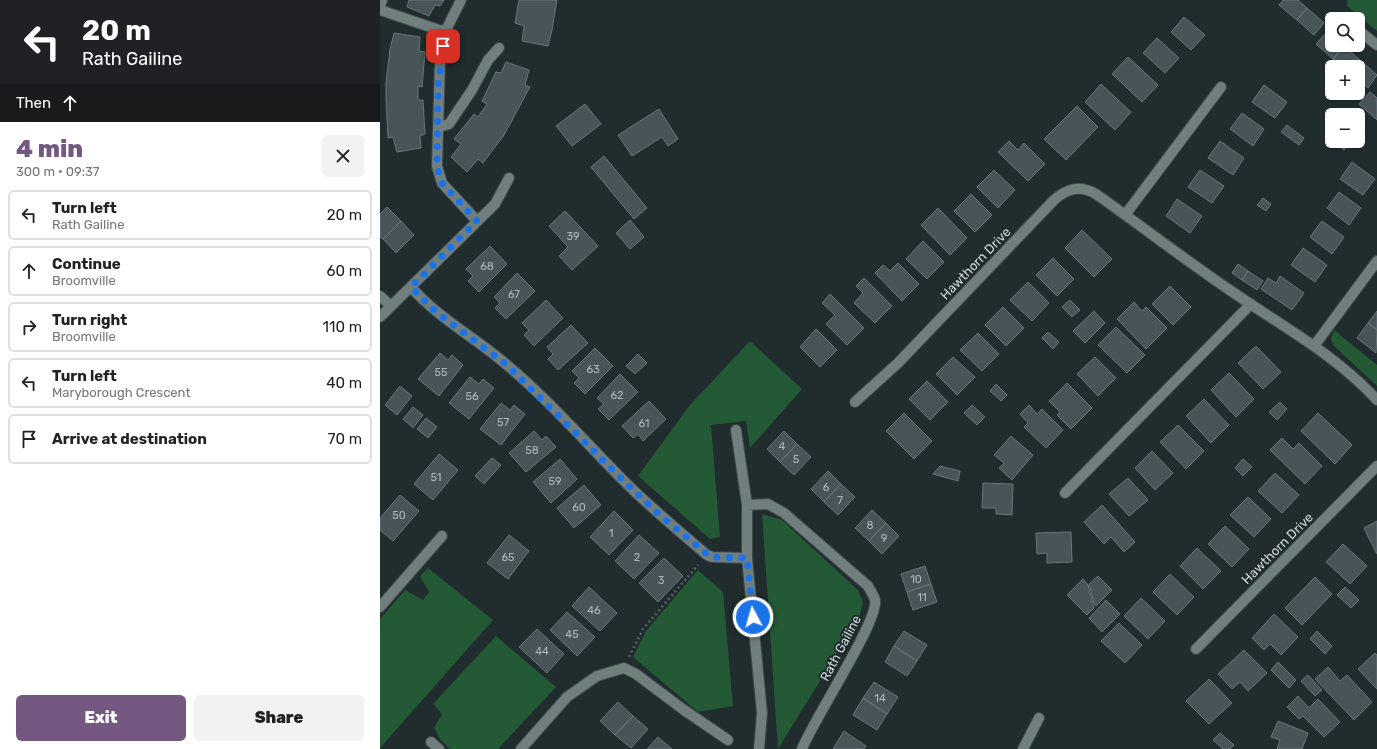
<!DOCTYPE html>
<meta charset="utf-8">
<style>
:root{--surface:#fff;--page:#f2f2f2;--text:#222;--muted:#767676;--line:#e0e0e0;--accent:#745882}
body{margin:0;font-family:Rubik,sans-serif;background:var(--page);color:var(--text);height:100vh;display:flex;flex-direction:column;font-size:15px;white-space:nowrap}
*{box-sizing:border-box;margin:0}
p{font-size:13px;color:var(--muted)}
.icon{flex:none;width:22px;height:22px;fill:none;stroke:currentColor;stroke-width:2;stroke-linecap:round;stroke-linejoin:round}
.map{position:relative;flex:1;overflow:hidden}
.panel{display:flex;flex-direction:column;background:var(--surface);width:380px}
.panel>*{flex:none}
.hud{background:#202124;color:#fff;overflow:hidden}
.controls{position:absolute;left:945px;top:12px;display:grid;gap:8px}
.controls a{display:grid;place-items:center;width:40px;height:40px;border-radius:6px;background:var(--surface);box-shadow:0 1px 3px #0004;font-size:20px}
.pin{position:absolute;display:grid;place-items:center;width:34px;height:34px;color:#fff;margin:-17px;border-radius:8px;box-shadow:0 2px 6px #0006}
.me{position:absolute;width:44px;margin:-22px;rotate:354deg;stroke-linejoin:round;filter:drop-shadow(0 0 3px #0008)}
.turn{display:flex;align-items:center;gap:14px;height:84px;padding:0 16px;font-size:18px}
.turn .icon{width:52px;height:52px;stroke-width:2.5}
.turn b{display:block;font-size:28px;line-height:34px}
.then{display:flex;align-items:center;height:38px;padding:0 16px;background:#0003;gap:8px;font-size:15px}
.round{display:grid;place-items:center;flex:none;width:42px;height:42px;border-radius:6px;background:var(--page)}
.summary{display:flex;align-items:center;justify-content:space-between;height:68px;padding:0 16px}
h1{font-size:24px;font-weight:800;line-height:30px;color:var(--accent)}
.action{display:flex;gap:8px;margin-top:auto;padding:8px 16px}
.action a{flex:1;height:46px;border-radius:6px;background:var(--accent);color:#fff;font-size:16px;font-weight:800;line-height:46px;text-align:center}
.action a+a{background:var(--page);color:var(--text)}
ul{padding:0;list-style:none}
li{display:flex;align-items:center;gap:12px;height:50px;margin:0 8px 6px;padding:0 8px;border:2px solid var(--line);border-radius:6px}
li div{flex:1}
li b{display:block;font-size:15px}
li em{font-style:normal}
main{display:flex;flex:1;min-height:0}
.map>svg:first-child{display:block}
</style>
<main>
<section class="panel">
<div class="hud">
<div class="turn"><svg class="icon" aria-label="left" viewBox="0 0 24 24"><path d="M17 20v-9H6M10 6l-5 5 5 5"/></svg><div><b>20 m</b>Rath Gailine</div></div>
<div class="then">Then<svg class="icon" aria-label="ahead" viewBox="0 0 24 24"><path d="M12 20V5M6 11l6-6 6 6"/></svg></div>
</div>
<div class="summary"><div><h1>4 min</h1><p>300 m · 09:37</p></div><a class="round"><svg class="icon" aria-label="close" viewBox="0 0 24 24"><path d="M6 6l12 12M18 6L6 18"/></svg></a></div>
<ul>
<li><svg class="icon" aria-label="left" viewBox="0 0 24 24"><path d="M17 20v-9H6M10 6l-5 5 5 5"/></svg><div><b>Turn left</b><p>Rath Gailine</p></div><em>20 m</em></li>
<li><svg class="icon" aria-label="ahead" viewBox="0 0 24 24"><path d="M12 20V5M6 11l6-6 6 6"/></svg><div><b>Continue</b><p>Broomville</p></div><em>60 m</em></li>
<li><svg class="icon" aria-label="right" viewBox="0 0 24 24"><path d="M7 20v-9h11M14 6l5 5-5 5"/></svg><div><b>Turn right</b><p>Broomville</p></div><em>110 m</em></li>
<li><svg class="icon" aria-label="left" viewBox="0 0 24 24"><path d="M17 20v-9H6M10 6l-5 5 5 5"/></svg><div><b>Turn left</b><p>Maryborough Crescent</p></div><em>40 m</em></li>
<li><svg class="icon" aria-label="arrive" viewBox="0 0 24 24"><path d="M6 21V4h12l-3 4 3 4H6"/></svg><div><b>Arrive at destination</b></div><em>70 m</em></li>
</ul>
<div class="action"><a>Exit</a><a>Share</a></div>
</section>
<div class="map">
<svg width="997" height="749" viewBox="0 0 997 749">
<rect width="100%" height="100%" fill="#202c2d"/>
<path fill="#245935" d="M967 0H997V31L967 6Z
M954 330 997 365V386L954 346 951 339Z
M370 341 422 389 370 448 366 421 331 425 340 537 330 539 258 476 310 405Z
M382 514 402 520 478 590 483 602 479 618 398 749Z
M48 568 113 620 0 748V619L25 590 43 600 49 592 40 576Z
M318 570 343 592 353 706 318 712 253 657 266 631Z
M116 636 176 687 118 749H70L60 739 54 728 62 714 53 704Z"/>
<path fill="#495458" stroke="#69757a" d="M29 0H64L60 6 55 5 49 16 27 7Z
M139 0H177L172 30 168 46 142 41 144 26 135 23Z
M903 0H918L927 8 917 20 899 5Z
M927 8 944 23 934 35 917 20Z
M804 17 825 35 811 50 791 32Z
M947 32 952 36V45L964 46 953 59 936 44Z
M14 33 40 37 39 51 45 52 42 87 38 86V100H43L45 134 40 136 41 148 17 152 13 137 8 138 6 100V83L10 49Z
M777 38 799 58 785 73 763 53Z
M964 46 981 61 976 67H963L953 59Z
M748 57 778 85 762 102 732 74Z
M981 61 997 75 988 88 978 79V67H976Z
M126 62 149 70 145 85 150 87 124 135 103 163 98 159 87 172 71 157 81 144 74 139 94 114 98 117 107 104 102 101 116 72 121 73Z
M721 84 751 112 735 130 705 102Z
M884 85 907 102 895 118 872 102Z
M990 92 997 98V120L979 104Z
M205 104 221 124 192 146 176 126Z
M697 106 718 127 686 160 664 139Z
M279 109 298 139 288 146 282 137 252 156 238 135Z
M862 113 884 129 873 146 850 129Z
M907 125 924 138 919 145 901 132Z
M629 141 638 150 644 143 665 164 648 181 618 152Z
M840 141 864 158 853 175 828 158Z
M953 141H968L970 143 964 150Z
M224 156 267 208 254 219 211 167Z
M972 162 995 179 983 195 960 179Z
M614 170 635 190 618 208 597 187Z
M820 170 844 186 832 203 808 187Z
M959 192 981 208 969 225 947 208Z
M591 194 612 215 595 232 574 211Z
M883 198 891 204 886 211 877 205Z
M797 199 822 216 810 233 786 216Z
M7 207 21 221 3 239 0 237V214Z
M558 208 587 238 570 255 541 225Z
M185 211 218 246 192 270 179 256 188 247 169 226Z
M250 220 264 237 250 249 236 233Z
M21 221 34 235 16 253 3 239Z
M942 221 964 237 952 254 930 237Z
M702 230 732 259 714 277 685 248Z
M543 241 564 262 547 279 526 259Z
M110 246 127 264 99 292 88 281 93 276 86 269Z
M923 248 947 265 935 282 911 265Z
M673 258 694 279 677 296 656 275Z
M518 263 539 284 522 301 495 273 503 265 510 271Z
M858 264 868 271 862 280 852 273Z
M868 271 883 281 877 290 862 280Z
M137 273 155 291 126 319 115 308 120 303 114 297Z
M900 276 924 293 912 310 881 289 888 278 896 283Z
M484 278 512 306 495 323 474 303 483 293 476 286Z
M648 282 669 303 652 321 630 300Z
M790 286 811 307 793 325 772 304Z
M450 294 484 328 467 345 446 324 455 315 442 303Z
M166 300 183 318 154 346 144 335 149 330 142 323Z
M690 300 700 310 692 317 682 307Z
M754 302 762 311 766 307 787 328 766 349 737 319Z
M623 307 644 328 626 346 605 325Z
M714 311 725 323 705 343 693 331Z
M997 311V330L988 323Z
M988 323 997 330 996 353 977 338Z
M191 325 208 343 178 370 168 359 173 354 167 347Z
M736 327 765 355 747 373 718 345Z
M436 329 457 350 440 367 420 347Z
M668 332 679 342 673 349 662 338Z
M598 333 619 354 602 371 580 350Z
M876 346 901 372 883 389 858 363Z
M215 348 233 366 205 394 194 383 199 378 192 371Z
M60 353 68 360 72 355 83 365 59 396 38 379Z
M258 354 267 363 255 374 246 366Z
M573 357 595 377 577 395 556 374Z
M715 357 736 378 718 396 697 374Z
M849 373 874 399 856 417 831 390Z
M240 374 258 392 229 420 218 409 224 404 217 398Z
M90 377 99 384 103 379 114 388 89 419 69 403Z
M547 381 568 402 550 420 529 399Z
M687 383 712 408 691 429 677 415 680 412 669 401Z
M616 384 627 395 621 401 610 391Z
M20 386 32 396 17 415 5 405Z
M824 399 849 425 831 443 806 416Z
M269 401 286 419 263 441 258 434 253 438 242 426Z
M900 402 907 409 897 420 889 412Z
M121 403 130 410 134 405 145 414 121 445 100 429Z
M592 405 605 417 597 425 584 413Z
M649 405 657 414 662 409 683 430 666 448 644 427 648 423 640 414Z
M33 407 43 415 33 428 23 419Z
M524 413 552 441 534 459 506 431Z
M938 413 972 445 955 464 921 431Z
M46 418 57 427 48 438 37 429Z
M798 425 824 451 806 469 780 442Z
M154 431 162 440 166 436 176 447 146 472 129 453Z
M404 431 417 444 400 462 387 449Z
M631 436 653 455 632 480 619 468 624 463 614 455Z
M902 438 913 449 919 443 942 466 925 484 890 450Z
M417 444 431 457 414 475 400 462Z
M772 451 793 473 775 490 755 468Z
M59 454 78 470 53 500 34 484Z
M112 458 121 465 104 484 95 476Z
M180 459 197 479 171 503 153 482Z
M863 459 872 467 863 476 855 468Z
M560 466 580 471 578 481 553 474Z
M448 471 461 484 444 502 431 489Z
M895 473 919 495 902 513 878 491Z
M748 478 768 500 749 516 729 494Z
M603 483 633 484 632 515 616 514V508H602Z
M461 484 475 497 458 515 444 502Z
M204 485 221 505 194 528 177 508Z
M20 495 39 511 13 541 0 530V518Z
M868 497 891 519 874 537 850 515Z
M722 505 755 542 744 552 731 537 724 544 704 522Z
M492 510 506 523 489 541 475 528Z
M234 511 253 530 229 555 210 537Z
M997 521V554L984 528Z
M506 523 519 536 502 554 489 541Z
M845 526 869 549 852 567 828 544Z
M691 532 692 562 667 563V553L657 554 656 533Z
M129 535 149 551 128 579 107 563Z
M259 535 279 553 254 579 235 561Z
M963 544 987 566 970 584 946 562Z
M817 548 841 571 823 589 800 566Z
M284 558 303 576 278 602 259 583Z
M545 566 551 584 527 592 521 574Z
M790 574 814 597 797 615 773 592Z
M718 576 732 590 716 606 714 603 709 584Z
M935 577 952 594 922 625 905 608Z
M703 579 708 585 714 608 707 615 687 595Z
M551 584 557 602 533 610 527 592Z
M209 587 237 613 220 631 192 606Z
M965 587 979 600 971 608 957 595Z
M761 598 785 621 768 639 744 616Z
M726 600 740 614 722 632 709 618Z
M187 612 215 637 197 656 170 630Z
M894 614 918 637 901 655 890 644 884 650 872 638Z
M739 623 762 645 745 663 721 641Z
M157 629 184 654 167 673 139 647Z
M524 631 547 645 537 661 514 646Z
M937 631 952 646 945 654 930 639Z
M514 646 537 661 527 676 505 662Z
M864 650 887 673 868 691 860 682 852 689 838 674Z
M995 653 997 655V689L978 669Z
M898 662 916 680 909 688 891 670Z
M948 667 960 681 967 675 992 702 974 720 935 679Z
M928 675 942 690 935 696 921 681Z
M829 679 852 703 829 724 806 701Z
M494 682 518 697 507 714 483 698Z
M918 696 929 708 938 699 960 722 944 737 923 716 919 719 907 707Z
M483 698 507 714 497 730 473 715Z
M238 702 253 716 235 735 220 721Z
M253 716 268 729 251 748 235 735Z
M898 721 928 733 922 749H897L900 740 891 737Z
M464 731 486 746 484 749H453Z
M840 733 854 745 850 749H843L833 740Z
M278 737 292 749H267Z"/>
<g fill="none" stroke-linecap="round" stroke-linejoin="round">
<g stroke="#3d4848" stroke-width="12">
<path id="minor" d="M81 0 65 32 60 60 57 166 62 183 97 221
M0 6 2 0
M0 10 65 32
M963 19H964
M978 30 997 45
M59 127 69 124 92 90 108 60 119 48
M745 215 841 87
M31 287C58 318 96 338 127 365 169 400 206 443 245 482 271 508 299 531 327 555L332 557 367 558
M0 296 11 306
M0 317 115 204 129 178
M934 346 997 261
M475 402 518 363 674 200C688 188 700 185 716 194 763 227 809 263 857 295 905 328 957 356 997 400
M356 430 367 505V558L382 713 379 749
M685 493 871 304
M367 505 388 504 404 513 488 586C490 590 494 596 495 600 499 621 433 720 422 749
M0 607 62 536
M816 649 997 466
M51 742 59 749
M141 749 187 697 217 676 244 668 256 674 304 710 348 740
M643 749 659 718"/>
</g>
<path stroke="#596364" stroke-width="2.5" stroke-dasharray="2 3" stroke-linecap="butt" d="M249 657 263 629 318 565"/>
<use href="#minor" stroke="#707e7e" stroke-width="10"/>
</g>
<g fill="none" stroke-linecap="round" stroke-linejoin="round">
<path stroke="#1a73e8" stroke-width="7" stroke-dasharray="0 12.6" d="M63 46 58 86 57 166 62 183 97 221 31 287 56 312 127 365 255 492 281 516 327 554 332 557 367 558 373 617"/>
</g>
<g text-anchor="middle" stroke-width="4" stroke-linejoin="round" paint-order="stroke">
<g font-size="11" fill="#afb7b8">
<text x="193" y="240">39</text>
<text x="107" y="270">68</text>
<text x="134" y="298">67</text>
<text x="213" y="373">63</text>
<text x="61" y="376">55</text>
<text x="237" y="399">62</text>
<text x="92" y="400">56</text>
<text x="123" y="426">57</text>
<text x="264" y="427">61</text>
<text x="402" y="450">4</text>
<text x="152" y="454">58</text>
<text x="416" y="463">5</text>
<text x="56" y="481">51</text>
<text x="175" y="485">59</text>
<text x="446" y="491">6</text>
<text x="460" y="504">7</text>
<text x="199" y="511">60</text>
<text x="19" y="519">50</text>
<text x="490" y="529">8</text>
<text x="231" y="537">1</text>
<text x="504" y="542">9</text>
<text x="128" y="561">65</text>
<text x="257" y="561">2</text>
<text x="536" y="583">10</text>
<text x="281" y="584">3</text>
<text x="542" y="601">11</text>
<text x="214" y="614">46</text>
<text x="192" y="638">45</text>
<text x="162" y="655">44</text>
<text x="500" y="702">14</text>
</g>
<g font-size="13" fill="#d1d8d8" stroke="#202c2d">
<text transform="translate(595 263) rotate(-46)" y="5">Hawthorn Drive</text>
<text transform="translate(897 548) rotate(-45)" y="5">Hawthorn Drive</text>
<text transform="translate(460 648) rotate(-62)" y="5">Rath Gailine</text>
</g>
</g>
</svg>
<div class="controls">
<a><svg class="icon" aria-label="search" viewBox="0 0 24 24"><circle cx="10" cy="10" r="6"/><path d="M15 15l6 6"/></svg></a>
<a>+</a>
<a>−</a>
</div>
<div class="pin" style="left:63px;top:46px;background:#d93025"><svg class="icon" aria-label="arrive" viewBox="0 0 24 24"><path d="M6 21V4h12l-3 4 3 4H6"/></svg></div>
<svg class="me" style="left:373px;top:617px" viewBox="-20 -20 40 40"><circle r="17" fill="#1a73e8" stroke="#fff" stroke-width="3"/><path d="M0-11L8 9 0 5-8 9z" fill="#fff"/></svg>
</div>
</main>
